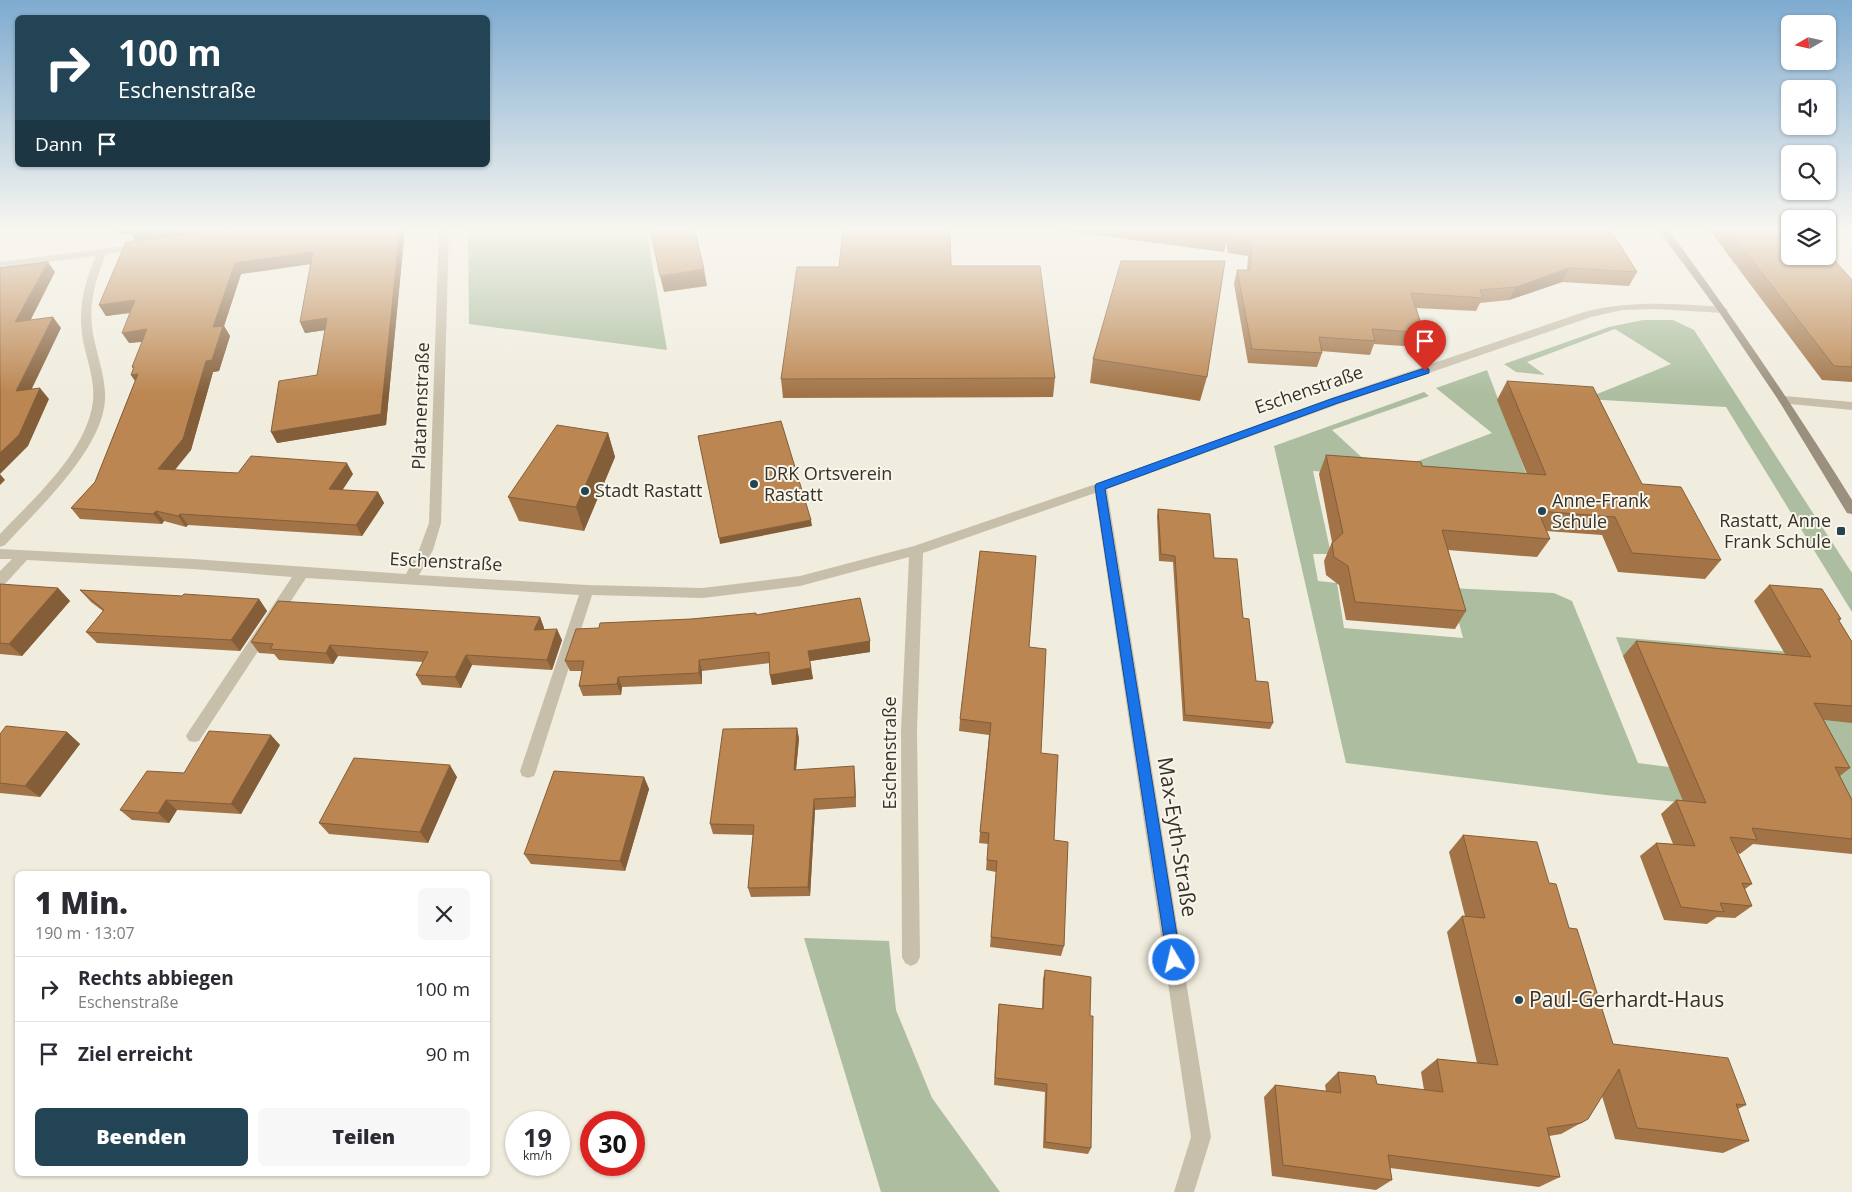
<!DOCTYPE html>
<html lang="de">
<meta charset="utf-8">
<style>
:root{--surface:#fff;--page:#f7f7f7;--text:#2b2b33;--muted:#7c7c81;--line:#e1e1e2;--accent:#234454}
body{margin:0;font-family:"Open Sans",sans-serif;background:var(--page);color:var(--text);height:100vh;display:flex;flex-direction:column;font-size:19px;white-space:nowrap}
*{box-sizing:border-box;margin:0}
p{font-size:16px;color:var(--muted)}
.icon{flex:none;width:28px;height:28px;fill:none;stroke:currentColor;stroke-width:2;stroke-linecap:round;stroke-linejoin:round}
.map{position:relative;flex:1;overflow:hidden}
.details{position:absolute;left:15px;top:871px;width:475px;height:305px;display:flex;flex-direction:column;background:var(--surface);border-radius:8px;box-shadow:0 1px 4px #0004}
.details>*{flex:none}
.guide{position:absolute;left:15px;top:15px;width:475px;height:152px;border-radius:8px;box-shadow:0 1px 4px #0004;background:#234454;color:#fff;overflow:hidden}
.needle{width:32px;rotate:261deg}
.fabs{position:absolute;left:1781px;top:15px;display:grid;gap:10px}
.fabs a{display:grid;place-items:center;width:55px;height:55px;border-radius:8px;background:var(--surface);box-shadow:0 1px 4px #0004;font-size:25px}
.speed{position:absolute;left:505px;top:1111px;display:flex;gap:10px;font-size:25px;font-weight:700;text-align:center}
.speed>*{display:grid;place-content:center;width:65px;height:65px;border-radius:50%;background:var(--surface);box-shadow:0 1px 4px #0004;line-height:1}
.speed small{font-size:12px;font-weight:400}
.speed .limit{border:8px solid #d22;background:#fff;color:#111}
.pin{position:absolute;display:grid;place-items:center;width:42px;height:42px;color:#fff;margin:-51px -21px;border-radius:50% 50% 50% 0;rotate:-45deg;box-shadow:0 0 5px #0007}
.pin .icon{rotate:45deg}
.me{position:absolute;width:55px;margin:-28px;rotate:351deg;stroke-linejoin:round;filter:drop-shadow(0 0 4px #0008)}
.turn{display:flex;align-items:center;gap:18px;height:105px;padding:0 20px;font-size:22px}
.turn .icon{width:65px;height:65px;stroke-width:2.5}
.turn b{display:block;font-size:35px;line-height:42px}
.then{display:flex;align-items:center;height:48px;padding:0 20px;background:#0003;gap:10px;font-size:19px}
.round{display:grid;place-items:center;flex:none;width:52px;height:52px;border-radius:8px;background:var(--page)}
.head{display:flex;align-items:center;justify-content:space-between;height:85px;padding:0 20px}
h1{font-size:30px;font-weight:800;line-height:38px}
.button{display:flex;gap:10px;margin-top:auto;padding:10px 20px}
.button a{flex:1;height:58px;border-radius:8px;background:var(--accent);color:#fff;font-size:20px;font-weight:800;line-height:58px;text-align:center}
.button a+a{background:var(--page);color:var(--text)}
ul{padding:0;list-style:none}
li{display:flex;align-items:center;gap:15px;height:65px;padding:0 20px;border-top:1px solid var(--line)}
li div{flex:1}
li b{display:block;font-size:19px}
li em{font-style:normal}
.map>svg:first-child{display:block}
</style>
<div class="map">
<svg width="1852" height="1192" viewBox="0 0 1852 1192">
<rect width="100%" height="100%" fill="#f0ecde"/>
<path fill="#acbe9f" d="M468 228H646L667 350 469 324Z
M1643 320H1673L1694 330 1852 573V612L1726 407 1585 399 1671 364 1615 329 1527 362 1545 375 1516 372 1504 364 1609 327Z
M1487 370 1531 486 1313 471 1331 554H1313L1318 581 1337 583 1344 628 1463 638 1450 588 1554 593 1572 601 1638 763 1669 767 1772 670 1623 656 1616 637 1852 657V819L1606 795 1346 763 1274 446 1424 392 1429 396 1332 430 1381 475 1492 433 1436 388Z
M804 938 889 941 896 1010 932 1098 1000 1192H881Z"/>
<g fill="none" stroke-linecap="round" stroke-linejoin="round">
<path fill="#c8bfab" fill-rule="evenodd" d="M439 228H449L441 523 433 550 419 575 587 585 703 588 800 576 914 546 1096 484 1331 398 1584 312C1632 300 1675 304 1723 307L1728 310 1723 313 1656 309 1622 310 1591 317 1339 404 1107 489 1211 1137 1194 1192H1174L1191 1137 1095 493 923 553 917 731 920 957 917 963 911 966 905 963 902 957 901 731 909 557 800 586 703 598 592 595 536 771 534 776 528 778 522 776 520 771 579 595 306 578 199 741 194 742 189 741 186 736 189 731 292 577 193 569 27 560 5 584 0 585V571L12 559H0V549L193 559 406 574 419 550 429 523Z
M1842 228H1852V232L1844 230Z
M141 244 146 247 144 249 106 254C93 285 87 311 95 343 99 361 106 381 105 400 102 450 38 509 5 545L0 547V534C34 498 87 452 93 401 95 382 88 363 84 345 77 312 83 286 96 256L0 268V262Z
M1784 396 1852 402V410L1780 403 1778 400Z"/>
<path fill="#9b8f7d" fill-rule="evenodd" d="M1657 228H1667C1733 317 1793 405 1852 500V514L1847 513 1779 401 1719 312Z"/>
</g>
<path fill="#a17346" d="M116 228H405L386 425 277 443 317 375 325 330 305 333 300 322 310 264 241 274 224 326 230 336 219 371 213 372 191 450 175 470 238 473 353 474 342 490 378 492 384 503 362 536 188 525 186 527 164 521 162 524 80 519 71 508 95 482 135 381 131 375 133 369 132 367 142 342 129 343 130 313 106 316 99 305 135 241 131 234 121 235Z
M1059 228H1609L1637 272 1629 286 1562 282 1509 300 1480 303 1476 311 1416 308 1424 333 1418 347 1374 344 1370 355 1321 351 1322 353 1317 367 1248 363 1234 284 1237 270H1247L1248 256 1228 253 1226 243 1224 252 1059 230Z
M1708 228H1790L1852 280V382L1822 380Z
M951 266 1055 378 1053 397 783 398 781 379Z
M1093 359 1207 377 1200 401 1090 383Z
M1507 381 1642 484 1721 560 1705 579 1618 572 1602 535 1546 531 1550 539 1537 557 1448 550 1466 611 1455 629 1346 620 1339 585 1326 575 1324 561 1332 542 1319 474 1326 455 1422 466 1527 474 1497 400Z
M608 433 615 457 584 531 519 521 508 497Z
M1158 509 1214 558 1243 618 1256 681 1273 723 1270 729 1183 721 1173 562 1159 561 1157 516Z
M0 584 58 588 70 601 22 656 0 654Z
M1769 585 1841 619 1839 621 1852 642V723L1824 720 1850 768 1840 776 1852 800V854L1753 844 1740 854 1738 853 1752 884 1745 889 1752 906 1735 918 1717 917 1707 924 1664 920 1640 856 1656 843 1673 844 1661 814 1676 800 1683 801 1623 656 1636 641 1785 654 1754 601Z
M80 590 182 596 259 599 267 611 240 651 97 643 86 632 103 611 91 602Z
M757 615 870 641V652L810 661 813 679 772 685 770 675V663L702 671V684L622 687 621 695 583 696 579 686 582 671H570L565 661 599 628 691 619Z
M540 617 544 628V630L562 640 552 670 472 665 461 688 422 685 416 675 423 662 338 656 333 664 279 660 274 654 259 653 251 642Z
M1029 647 1041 753 1054 840 1064 946 1061 956 990 947 996 872 986 870 988 844 979 843 989 735 959 731 960 719Z
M797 728 799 739 796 770 855 777 856 807 815 810 810 896 751 897 748 888 753 835 713 834 710 824Z
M67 732 80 744 40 797 0 793V734Z
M280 745 241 814 177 810 169 823 132 820 120 810Z
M457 777 428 843 329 834 319 823Z
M644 777 649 789 625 871 531 864 524 854Z
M1463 835 1549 883 1569 928 1613 1044 1746 1105 1738 1109 1749 1141 1723 1153 1615 1139 1602 1096 1588 1119 1561 1134 1549 1136 1560 1177 1539 1187 1390 1168 1392 1180 1376 1190 1272 1176 1264 1097 1275 1085 1326 1091 1325 1085 1338 1072 1377 1084 1424 1090 1421 1072 1437 1059 1477 1063 1447 932 1462 916H1465L1449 852Z
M1045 970 1090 1016 1091 1148 1088 1154 1043 1148 1045 1092 994 1085 998 1012 999 1004 1042 1009 1043 979Z"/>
<path fill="#835e39" d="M116 228H252L137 243 131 234 121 235Z
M400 228H405L386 425 277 443 271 432 381 414Z
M313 252 318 263 241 274 224 326 230 336 219 371 213 372 191 450 166 480 158 469 213 327 235 263Z
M48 262 55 272 24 333 15 322Z
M1569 268 1562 282 1509 300 1516 287Z
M704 269 707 286 664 292 660 276Z
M135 300 142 311 106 316 99 305Z
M53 317 61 328 25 403 16 391Z
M327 318 333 329 305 333 300 322Z
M147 329 154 340 129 343 122 333Z
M138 374 139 386 131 375Z
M40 388 49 399 28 446 0 474 5 480 0 485V453Z
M608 433 615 457 584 531 576 507Z
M347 463 353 474 336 500 329 489Z
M378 492 384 503 362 536 356 525Z
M156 511 164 521 162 524 153 514Z
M180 514 188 525 186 527 178 516Z
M811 520 812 526 720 544 719 538Z
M58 588 70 601 22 656 9 644Z
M259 599 267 611 240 651 231 640Z
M540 617 544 628 539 641 534 630Z
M557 629 562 640 552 670 547 660Z
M870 641V652L810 661 808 651Z
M330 645 338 656 333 664 326 653Z
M466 655 472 665 461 688 455 677Z
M699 660 702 671V684L699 673Z
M811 668 813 679 772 685 770 675Z
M618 677 622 687 621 695 617 684Z
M797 728 799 739 795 780 794 770Z
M67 732 80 744 40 797 25 786Z
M271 735 280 745 241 814 231 804Z
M450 765 457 777 428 843 420 832Z
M854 766 855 777 856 807 855 797Z
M644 777 649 789 625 871 620 861Z
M814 799 815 810 810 896 808 887Z
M166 800 177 810 169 823 158 813Z"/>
<path fill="#bb8651" stroke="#835e39" d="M132 228H164L130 232Z
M237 228H400L381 414 271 432 279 381 317 375 327 318 300 322 313 252 235 263 213 327 223 326 212 360 206 361 183 439 158 469 238 473 251 456 347 463 329 489 378 492 356 525 180 514 178 516 156 511 153 514 71 508 95 482 138 374 131 375 134 367H132L147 329 122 333 135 300 99 305 126 242Z
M650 228H694L704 269 660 276Z
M843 228H950L951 266H1040L1055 378 781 379 797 267H839Z
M1144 228H1229L1227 239Z
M1229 228H1609L1637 272 1569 268 1516 287 1480 290 1483 298 1411 293 1424 333 1372 329 1375 341 1319 337 1322 353 1252 349 1237 270H1250L1252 242 1231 239Z
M1727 228H1790V256H1828V253L1852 280V367L1834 366Z
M1121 261H1225L1207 377 1093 359Z
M48 262 15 322 53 317 16 391 40 388 19 435 0 453V268Z
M1507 381 1593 387 1642 484 1681 487 1721 560 1632 553 1615 517 1538 511 1550 539 1442 530 1466 611 1355 602 1348 566 1334 557 1332 543 1343 533 1326 455 1421 462 1422 466 1546 475Z
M781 421 811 520 719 538 698 436Z
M557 425 608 433 576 507 508 497Z
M1158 509 1210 514 1214 558 1237 559 1243 618 1249 619 1256 681 1268 682 1273 723 1185 715 1175 556 1161 554Z
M980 551 1036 556 1029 647 1046 649 1041 753 1058 755 1054 840 1068 842 1064 946 991 937 997 861 987 860 989 833 980 832 991 723 960 719Z
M0 584 58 588 9 644 0 643Z
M1769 585 1822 589 1841 619H1838L1852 642V706L1814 703 1850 768 1835 767 1852 800V839L1752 828 1757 840 1730 837 1752 884 1742 883 1752 906 1720 903 1724 912 1681 907 1656 843 1695 846 1676 800 1706 803 1636 641 1811 657Z
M80 590 182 596 184 594 259 599 231 640 86 632 104 610Z
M860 598 870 641 808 651 811 668 770 675 769 652 699 660V673L618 677 617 684 579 686 584 661H565L576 629 599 628 600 623 691 619 756 613V615Z
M278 601 540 617 534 630 557 629 547 660 466 655 455 677 416 675 428 652 330 645 326 653 270 649 273 644 251 642Z
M6 726 67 732 25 786 0 783V734Z
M797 728 794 770 854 766 855 797 814 799 808 887 748 888 754 825 710 824 723 729Z
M209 731 271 735 231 804 166 800 158 813 120 810 147 771 184 773Z
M354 758 450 765 420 832 319 823Z
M554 771 644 777 620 861 524 854Z
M1463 835 1537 842 1549 883 1556 884 1569 928 1577 929 1613 1044 1728 1058 1746 1105 1736 1104 1749 1141 1637 1128 1619 1069 1588 1119 1581 1123 1547 1128 1560 1177 1388 1155 1392 1180 1283 1165 1275 1085 1341 1093 1338 1072 1375 1076 1377 1084 1443 1092 1437 1059 1498 1065 1462 916 1485 918Z
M1045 970 1091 977 1090 1016H1093L1091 1148 1045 1142 1047 1084 995 1078 999 1004 1043 1009Z"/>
<linearGradient id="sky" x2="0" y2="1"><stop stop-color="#7eabd0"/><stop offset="0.58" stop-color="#f8f6f0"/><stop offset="1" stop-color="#f8f6f0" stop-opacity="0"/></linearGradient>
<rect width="1852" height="395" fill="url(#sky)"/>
<path fill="#1a73e8" stroke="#114b97" d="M1425 368 1429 369V373L1338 403 1105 489 1181 960 1179 965 1174 967 1168 965 1095 487 1096 484 1331 399Z"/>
<g fill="#234454" stroke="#f8f5ea" stroke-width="2">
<circle cx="754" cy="484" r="5"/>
<circle cx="585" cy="491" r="5"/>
<circle cx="1542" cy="511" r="5"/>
<rect x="1836" y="526" width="10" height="10" rx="2.5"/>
<circle cx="1519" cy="1000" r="5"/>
</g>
<g text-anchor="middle" stroke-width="4" stroke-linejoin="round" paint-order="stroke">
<g font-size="18" fill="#36312a" stroke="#f8f5ea">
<text transform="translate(1309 390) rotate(-19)" y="6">Eschenstraße</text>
<text transform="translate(421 406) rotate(-88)" y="6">Platanenstraße</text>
<text transform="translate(446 562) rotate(3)" y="6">Eschenstraße</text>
<text transform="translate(890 753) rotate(-90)" y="6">Eschenstraße</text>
</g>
<g font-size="18" fill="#36312a" stroke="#f8f5ea" text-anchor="start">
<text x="764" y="480">DRK Ortsverein<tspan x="764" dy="21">Rastatt</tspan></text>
<text x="595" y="497">Stadt Rastatt</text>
<text x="1552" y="507">Anne-Frank<tspan x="1552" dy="21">Schule</tspan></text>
<text x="1831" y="527" text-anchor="end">Rastatt, Anne<tspan x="1831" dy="21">Frank Schule</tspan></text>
</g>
<g font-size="21" fill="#36312a" stroke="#f8f5ea">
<text transform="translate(1177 837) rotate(81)" y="7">Max-Eyth-Straße</text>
</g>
<g font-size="21" fill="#36312a" stroke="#f8f5ea" text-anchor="start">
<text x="1529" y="1007">Paul-Gerhardt-Haus</text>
</g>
</g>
</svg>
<div class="fabs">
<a><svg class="needle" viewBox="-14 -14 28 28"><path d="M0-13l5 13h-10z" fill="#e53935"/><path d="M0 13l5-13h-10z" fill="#7c7c81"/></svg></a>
<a><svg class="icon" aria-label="sound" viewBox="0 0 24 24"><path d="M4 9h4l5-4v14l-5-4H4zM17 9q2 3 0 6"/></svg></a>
<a><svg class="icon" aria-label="search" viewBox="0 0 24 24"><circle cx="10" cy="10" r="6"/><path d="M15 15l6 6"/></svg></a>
<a><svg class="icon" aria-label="layers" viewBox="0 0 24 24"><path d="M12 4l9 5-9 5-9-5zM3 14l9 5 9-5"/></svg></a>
</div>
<div class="speed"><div>19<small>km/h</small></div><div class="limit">30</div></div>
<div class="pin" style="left:1425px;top:371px;background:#d93025"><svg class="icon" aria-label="arrive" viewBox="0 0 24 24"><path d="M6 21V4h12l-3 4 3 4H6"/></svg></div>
<svg class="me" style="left:1174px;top:960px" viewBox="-20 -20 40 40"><circle r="17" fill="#1a73e8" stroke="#fff" stroke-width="3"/><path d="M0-11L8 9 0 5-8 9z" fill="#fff"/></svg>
<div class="guide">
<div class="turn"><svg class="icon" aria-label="right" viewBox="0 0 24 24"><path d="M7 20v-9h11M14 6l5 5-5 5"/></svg><div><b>100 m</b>Eschenstraße</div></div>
<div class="then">Dann<svg class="icon" aria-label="arrive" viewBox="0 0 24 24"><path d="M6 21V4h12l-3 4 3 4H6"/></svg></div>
</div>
<section class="details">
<div class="head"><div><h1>1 Min.</h1><p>190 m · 13:07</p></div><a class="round"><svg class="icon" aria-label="close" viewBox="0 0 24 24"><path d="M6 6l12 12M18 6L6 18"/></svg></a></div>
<ul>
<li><svg class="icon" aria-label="right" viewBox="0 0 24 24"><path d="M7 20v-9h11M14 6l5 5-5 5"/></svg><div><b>Rechts abbiegen</b><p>Eschenstraße</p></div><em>100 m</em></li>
<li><svg class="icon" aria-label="arrive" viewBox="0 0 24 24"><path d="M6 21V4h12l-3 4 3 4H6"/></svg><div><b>Ziel erreicht</b></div><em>90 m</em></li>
</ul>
<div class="button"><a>Beenden</a><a>Teilen</a></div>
</section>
</div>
